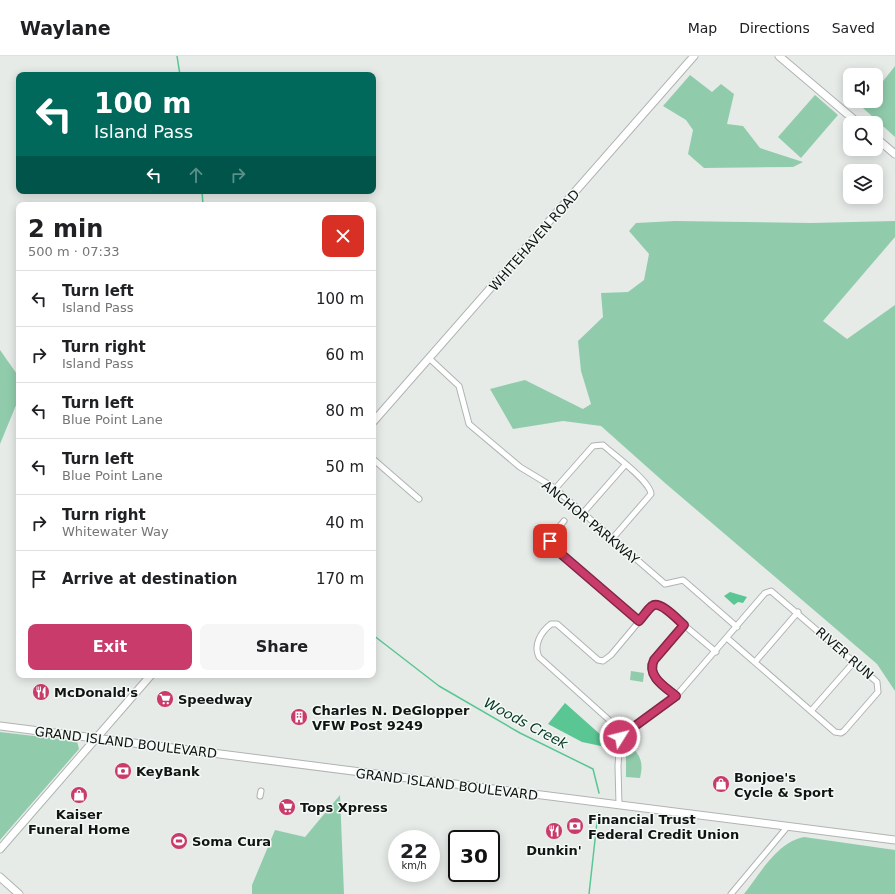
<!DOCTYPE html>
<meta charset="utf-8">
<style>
:root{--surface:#fff;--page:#f6f6f6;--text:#202124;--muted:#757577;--line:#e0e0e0;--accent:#c83b6a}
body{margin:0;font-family:"DejaVu Sans",sans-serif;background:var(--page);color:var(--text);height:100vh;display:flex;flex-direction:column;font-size:15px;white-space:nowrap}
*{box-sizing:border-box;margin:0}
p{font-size:13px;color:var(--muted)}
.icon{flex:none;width:22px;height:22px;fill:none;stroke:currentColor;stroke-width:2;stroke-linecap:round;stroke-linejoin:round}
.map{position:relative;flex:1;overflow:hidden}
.sheet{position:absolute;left:16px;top:146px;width:360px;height:476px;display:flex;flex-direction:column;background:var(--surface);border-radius:8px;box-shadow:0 2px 10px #0003}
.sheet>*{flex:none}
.hud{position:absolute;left:16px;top:16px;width:360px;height:122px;border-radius:8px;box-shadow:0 2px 10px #0003;background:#00695c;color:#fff;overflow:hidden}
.fabs{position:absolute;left:843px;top:12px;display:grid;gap:8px}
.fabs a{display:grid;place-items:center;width:40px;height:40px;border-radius:8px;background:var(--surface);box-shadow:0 2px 10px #0003;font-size:20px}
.speed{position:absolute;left:388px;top:774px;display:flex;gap:8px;font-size:20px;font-weight:700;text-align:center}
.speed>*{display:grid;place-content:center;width:52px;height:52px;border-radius:50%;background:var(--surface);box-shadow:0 2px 10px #0003;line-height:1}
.speed small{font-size:10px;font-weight:400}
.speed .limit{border:2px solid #111;border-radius:6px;background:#fff;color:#111}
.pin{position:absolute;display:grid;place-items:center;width:34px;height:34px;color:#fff;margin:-17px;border-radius:8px;box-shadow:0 2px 6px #0006}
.me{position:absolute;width:44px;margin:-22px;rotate:54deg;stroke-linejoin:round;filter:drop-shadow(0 0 3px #0008)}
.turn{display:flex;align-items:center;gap:14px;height:84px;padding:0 12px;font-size:18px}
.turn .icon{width:52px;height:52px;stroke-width:2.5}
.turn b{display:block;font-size:28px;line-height:34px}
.lanes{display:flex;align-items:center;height:38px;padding:0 12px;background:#0003;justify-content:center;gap:20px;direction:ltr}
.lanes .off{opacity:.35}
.round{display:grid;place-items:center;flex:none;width:42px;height:42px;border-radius:8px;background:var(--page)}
.summary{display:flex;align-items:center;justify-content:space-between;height:68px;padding:0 12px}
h1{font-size:24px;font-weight:600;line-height:30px}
.button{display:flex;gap:8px;margin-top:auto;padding:8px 12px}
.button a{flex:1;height:46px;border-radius:8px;background:var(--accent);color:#fff;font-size:16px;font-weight:600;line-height:46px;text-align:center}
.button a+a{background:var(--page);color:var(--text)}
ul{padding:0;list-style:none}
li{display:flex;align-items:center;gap:12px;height:56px;padding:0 12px;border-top:1px solid var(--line)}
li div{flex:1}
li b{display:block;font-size:15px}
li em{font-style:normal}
header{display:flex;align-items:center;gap:24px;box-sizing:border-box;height:56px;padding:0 20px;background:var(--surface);border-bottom:1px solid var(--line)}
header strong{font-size:19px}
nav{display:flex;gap:22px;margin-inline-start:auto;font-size:14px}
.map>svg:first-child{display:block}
</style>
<header>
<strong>Waylane</strong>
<nav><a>Map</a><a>Directions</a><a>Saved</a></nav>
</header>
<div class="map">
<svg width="895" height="838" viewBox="0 0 895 838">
<rect width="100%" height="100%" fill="#e6ebe8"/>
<path fill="#90ccac" d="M895 10V81L863 52 868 45H876V34Z
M690 19 712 36 721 28 734 38 727 68 743 70 760 92 803 106 793 111 704 112 688 98 693 74 686 64 663 50Z
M815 39 838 59 801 102 778 81Z
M675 165 811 167 895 165V181L823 265 847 283 895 249V635L877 608 665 427 601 370 563 365 513 373 490 333 525 324 583 353 591 348 581 315 578 285 603 261 601 237 628 236 644 224 649 198 629 175 636 167Z
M0 294 19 321V342L0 388Z
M631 615 644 617 643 626 630 624Z
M0 676 77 685 79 693 0 784Z
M633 692C642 702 643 709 640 722L626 721V696Z
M340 739 344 838H252V829L275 774 305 781Z
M804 781 895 794V838H744C760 818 777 786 804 781Z"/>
<path fill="#5ac693" d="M730 536 747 541 743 547 738 546 734 549 724 540Z
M565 647 602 680 604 683 601 690 582 686 548 668Z"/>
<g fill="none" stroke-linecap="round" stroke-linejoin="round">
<path stroke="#5ac693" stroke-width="1.5" d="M177 0 180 19
M202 135 203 149
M373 579 439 630 520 677 593 713 599 737
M589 838 598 757"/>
<g stroke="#afb4b1" stroke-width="7">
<path id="minor" d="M430 303 459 330 469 368 520 411 553 431 665 528 683 524 737 571
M373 403 419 443
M555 433 593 390 603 389C614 399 650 425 651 438L612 483
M583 457 625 409
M564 465 550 482 553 491 639 565
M755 606 798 556
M676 640C665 631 646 620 654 604L685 569
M811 655 854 606
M620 681 677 639 765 537 771 535 877 626 878 636 844 675 841 677 835 676 727 582
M260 740 261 735
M619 749 618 710 620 680 618 674 608 663 539 601C533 589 541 576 551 568H557L598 604 603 605 611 599 652 550H659L665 553 716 596
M731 838 788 770"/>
</g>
<g stroke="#afb4b1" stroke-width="9">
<path id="tertiary" d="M779 0 858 67
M876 82 895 98
M373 366 694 0
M0 793 151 619
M0 821 19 838"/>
</g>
<g stroke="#afb4b1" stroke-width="9">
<path id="secondary" d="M0 670 895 784"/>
</g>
<use href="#minor" stroke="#fff" stroke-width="5"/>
<use href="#tertiary" stroke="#fff" stroke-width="7"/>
<use href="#secondary" stroke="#fff" stroke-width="7"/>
</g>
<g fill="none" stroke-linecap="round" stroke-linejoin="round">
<g stroke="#822645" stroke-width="10">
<path id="route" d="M550 485 553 491 639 565C643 561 647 554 652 550 660 544 678 564 684 569L654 604C646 620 665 631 676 640L620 681"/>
</g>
<use href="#route" stroke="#c83b6a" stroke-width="7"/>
</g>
<defs>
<g id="restaurant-disc" transform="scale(0.9)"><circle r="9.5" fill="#c83b6a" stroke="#f3f9f5"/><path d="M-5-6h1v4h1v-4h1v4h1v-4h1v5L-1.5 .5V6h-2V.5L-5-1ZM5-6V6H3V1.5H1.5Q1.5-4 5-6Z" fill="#fff"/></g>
<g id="supermarket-disc" transform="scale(0.9)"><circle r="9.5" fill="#c83b6a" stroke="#f3f9f5"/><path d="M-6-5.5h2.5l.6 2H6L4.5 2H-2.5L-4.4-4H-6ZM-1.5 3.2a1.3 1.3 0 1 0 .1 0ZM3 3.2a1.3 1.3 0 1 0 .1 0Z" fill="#fff"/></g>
<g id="building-disc" transform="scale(0.9)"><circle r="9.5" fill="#c83b6a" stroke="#f3f9f5"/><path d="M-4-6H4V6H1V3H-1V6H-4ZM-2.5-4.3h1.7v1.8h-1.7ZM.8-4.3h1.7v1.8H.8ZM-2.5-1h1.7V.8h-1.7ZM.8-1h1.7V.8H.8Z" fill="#fff"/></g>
<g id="bank-disc" transform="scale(0.9)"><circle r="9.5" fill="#c83b6a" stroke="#f3f9f5"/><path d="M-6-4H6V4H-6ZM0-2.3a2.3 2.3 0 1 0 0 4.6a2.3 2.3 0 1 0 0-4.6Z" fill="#fff"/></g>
<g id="shop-disc" transform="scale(0.9)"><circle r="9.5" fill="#c83b6a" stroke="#f3f9f5"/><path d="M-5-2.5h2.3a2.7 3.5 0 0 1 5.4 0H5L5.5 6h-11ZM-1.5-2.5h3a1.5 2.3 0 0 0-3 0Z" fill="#fff"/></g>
<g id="stadium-disc" transform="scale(0.9)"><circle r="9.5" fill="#c83b6a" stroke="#f3f9f5"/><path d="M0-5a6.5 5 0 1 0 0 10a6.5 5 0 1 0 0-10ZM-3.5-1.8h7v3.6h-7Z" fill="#fff"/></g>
</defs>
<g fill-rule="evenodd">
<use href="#restaurant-disc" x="41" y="636"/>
<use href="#supermarket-disc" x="165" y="643"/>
<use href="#building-disc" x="299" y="661"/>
<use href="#bank-disc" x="123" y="715"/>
<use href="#shop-disc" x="721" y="728"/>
<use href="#shop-disc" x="79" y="739"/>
<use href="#supermarket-disc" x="287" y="751"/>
<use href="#bank-disc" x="575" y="770"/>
<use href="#restaurant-disc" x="554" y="775"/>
<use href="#stadium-disc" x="179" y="785"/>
</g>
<g text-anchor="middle" stroke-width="3" stroke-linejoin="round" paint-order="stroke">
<g font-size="13" fill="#121413" stroke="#f3f9f5">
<text transform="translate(534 184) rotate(-49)" y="5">WHITEHAVEN ROAD</text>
<text transform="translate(591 466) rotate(40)" y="5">ANCHOR PARKWAY</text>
<text transform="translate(845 597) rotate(41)" y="5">RIVER RUN</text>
<text transform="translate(126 686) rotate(7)" y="5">GRAND ISLAND BOULEVARD</text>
<text transform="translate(447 728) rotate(7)" y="5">GRAND ISLAND BOULEVARD</text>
</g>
<g font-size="13" font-weight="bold" fill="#121413" stroke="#f3f9f5" text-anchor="start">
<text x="54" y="641">McDonald's</text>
<text x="178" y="648">Speedway</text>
<text x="312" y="659">Charles N. DeGlopper<tspan x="312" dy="15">VFW Post 9249</tspan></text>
<text x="136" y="720">KeyBank</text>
<text x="734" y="726">Bonjoe's<tspan x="734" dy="15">Cycle &amp; Sport</tspan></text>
<text x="300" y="756">Tops Xpress</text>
<text x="79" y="763" text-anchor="middle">Kaiser<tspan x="79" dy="15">Funeral Home</tspan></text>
<text x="588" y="768">Financial Trust<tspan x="588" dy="15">Federal Credit Union</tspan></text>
<text x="192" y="790">Soma Cura</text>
<text x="554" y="799" text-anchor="middle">Dunkin'</text>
</g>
<g font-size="14" font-style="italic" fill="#033420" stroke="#f3f9f5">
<text transform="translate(526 667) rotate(28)" y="5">Woods Creek</text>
</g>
</g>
</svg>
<div class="fabs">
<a><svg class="icon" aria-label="sound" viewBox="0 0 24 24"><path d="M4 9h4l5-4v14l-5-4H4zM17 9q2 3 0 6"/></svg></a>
<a><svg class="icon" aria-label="search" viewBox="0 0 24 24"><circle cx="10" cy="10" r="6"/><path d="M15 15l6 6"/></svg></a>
<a><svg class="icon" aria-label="layers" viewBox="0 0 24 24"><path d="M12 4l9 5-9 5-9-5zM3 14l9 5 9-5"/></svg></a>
</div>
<div class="speed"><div>22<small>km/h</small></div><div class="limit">30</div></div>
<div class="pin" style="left:550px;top:485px;background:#d93025"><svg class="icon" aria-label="arrive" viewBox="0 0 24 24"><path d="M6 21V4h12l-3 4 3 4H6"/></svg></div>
<svg class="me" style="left:620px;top:681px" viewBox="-20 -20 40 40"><circle r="17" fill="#c83b6a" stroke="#fff" stroke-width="3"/><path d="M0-11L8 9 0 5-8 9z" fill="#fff"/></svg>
<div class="hud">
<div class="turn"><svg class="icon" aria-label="left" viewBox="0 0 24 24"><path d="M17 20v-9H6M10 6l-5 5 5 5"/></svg><div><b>100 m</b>Island Pass</div></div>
<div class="lanes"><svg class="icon" aria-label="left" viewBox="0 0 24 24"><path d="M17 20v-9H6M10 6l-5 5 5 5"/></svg><svg class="icon off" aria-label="ahead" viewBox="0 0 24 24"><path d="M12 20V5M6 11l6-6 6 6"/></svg><svg class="icon off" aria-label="right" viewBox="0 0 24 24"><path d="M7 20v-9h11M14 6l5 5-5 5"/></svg></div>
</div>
<section class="sheet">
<div class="summary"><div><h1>2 min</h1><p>500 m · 07:33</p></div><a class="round" style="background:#d93025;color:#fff"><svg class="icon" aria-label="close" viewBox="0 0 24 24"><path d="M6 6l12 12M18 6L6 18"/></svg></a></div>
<ul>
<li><svg class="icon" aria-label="left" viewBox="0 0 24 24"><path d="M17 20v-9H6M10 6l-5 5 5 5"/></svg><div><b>Turn left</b><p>Island Pass</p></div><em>100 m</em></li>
<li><svg class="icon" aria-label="right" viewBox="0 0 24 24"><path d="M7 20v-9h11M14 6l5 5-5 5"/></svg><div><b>Turn right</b><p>Island Pass</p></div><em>60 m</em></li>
<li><svg class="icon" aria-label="left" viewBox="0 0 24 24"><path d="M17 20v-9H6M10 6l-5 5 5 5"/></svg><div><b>Turn left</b><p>Blue Point Lane</p></div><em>80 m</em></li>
<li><svg class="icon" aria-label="left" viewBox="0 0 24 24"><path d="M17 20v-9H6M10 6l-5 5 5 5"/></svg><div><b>Turn left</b><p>Blue Point Lane</p></div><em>50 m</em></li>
<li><svg class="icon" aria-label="right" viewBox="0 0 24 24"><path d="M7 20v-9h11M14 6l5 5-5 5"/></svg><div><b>Turn right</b><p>Whitewater Way</p></div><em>40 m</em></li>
<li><svg class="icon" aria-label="arrive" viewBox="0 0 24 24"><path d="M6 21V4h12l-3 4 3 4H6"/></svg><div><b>Arrive at destination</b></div><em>170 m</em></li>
</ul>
<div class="button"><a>Exit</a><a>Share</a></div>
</section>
</div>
